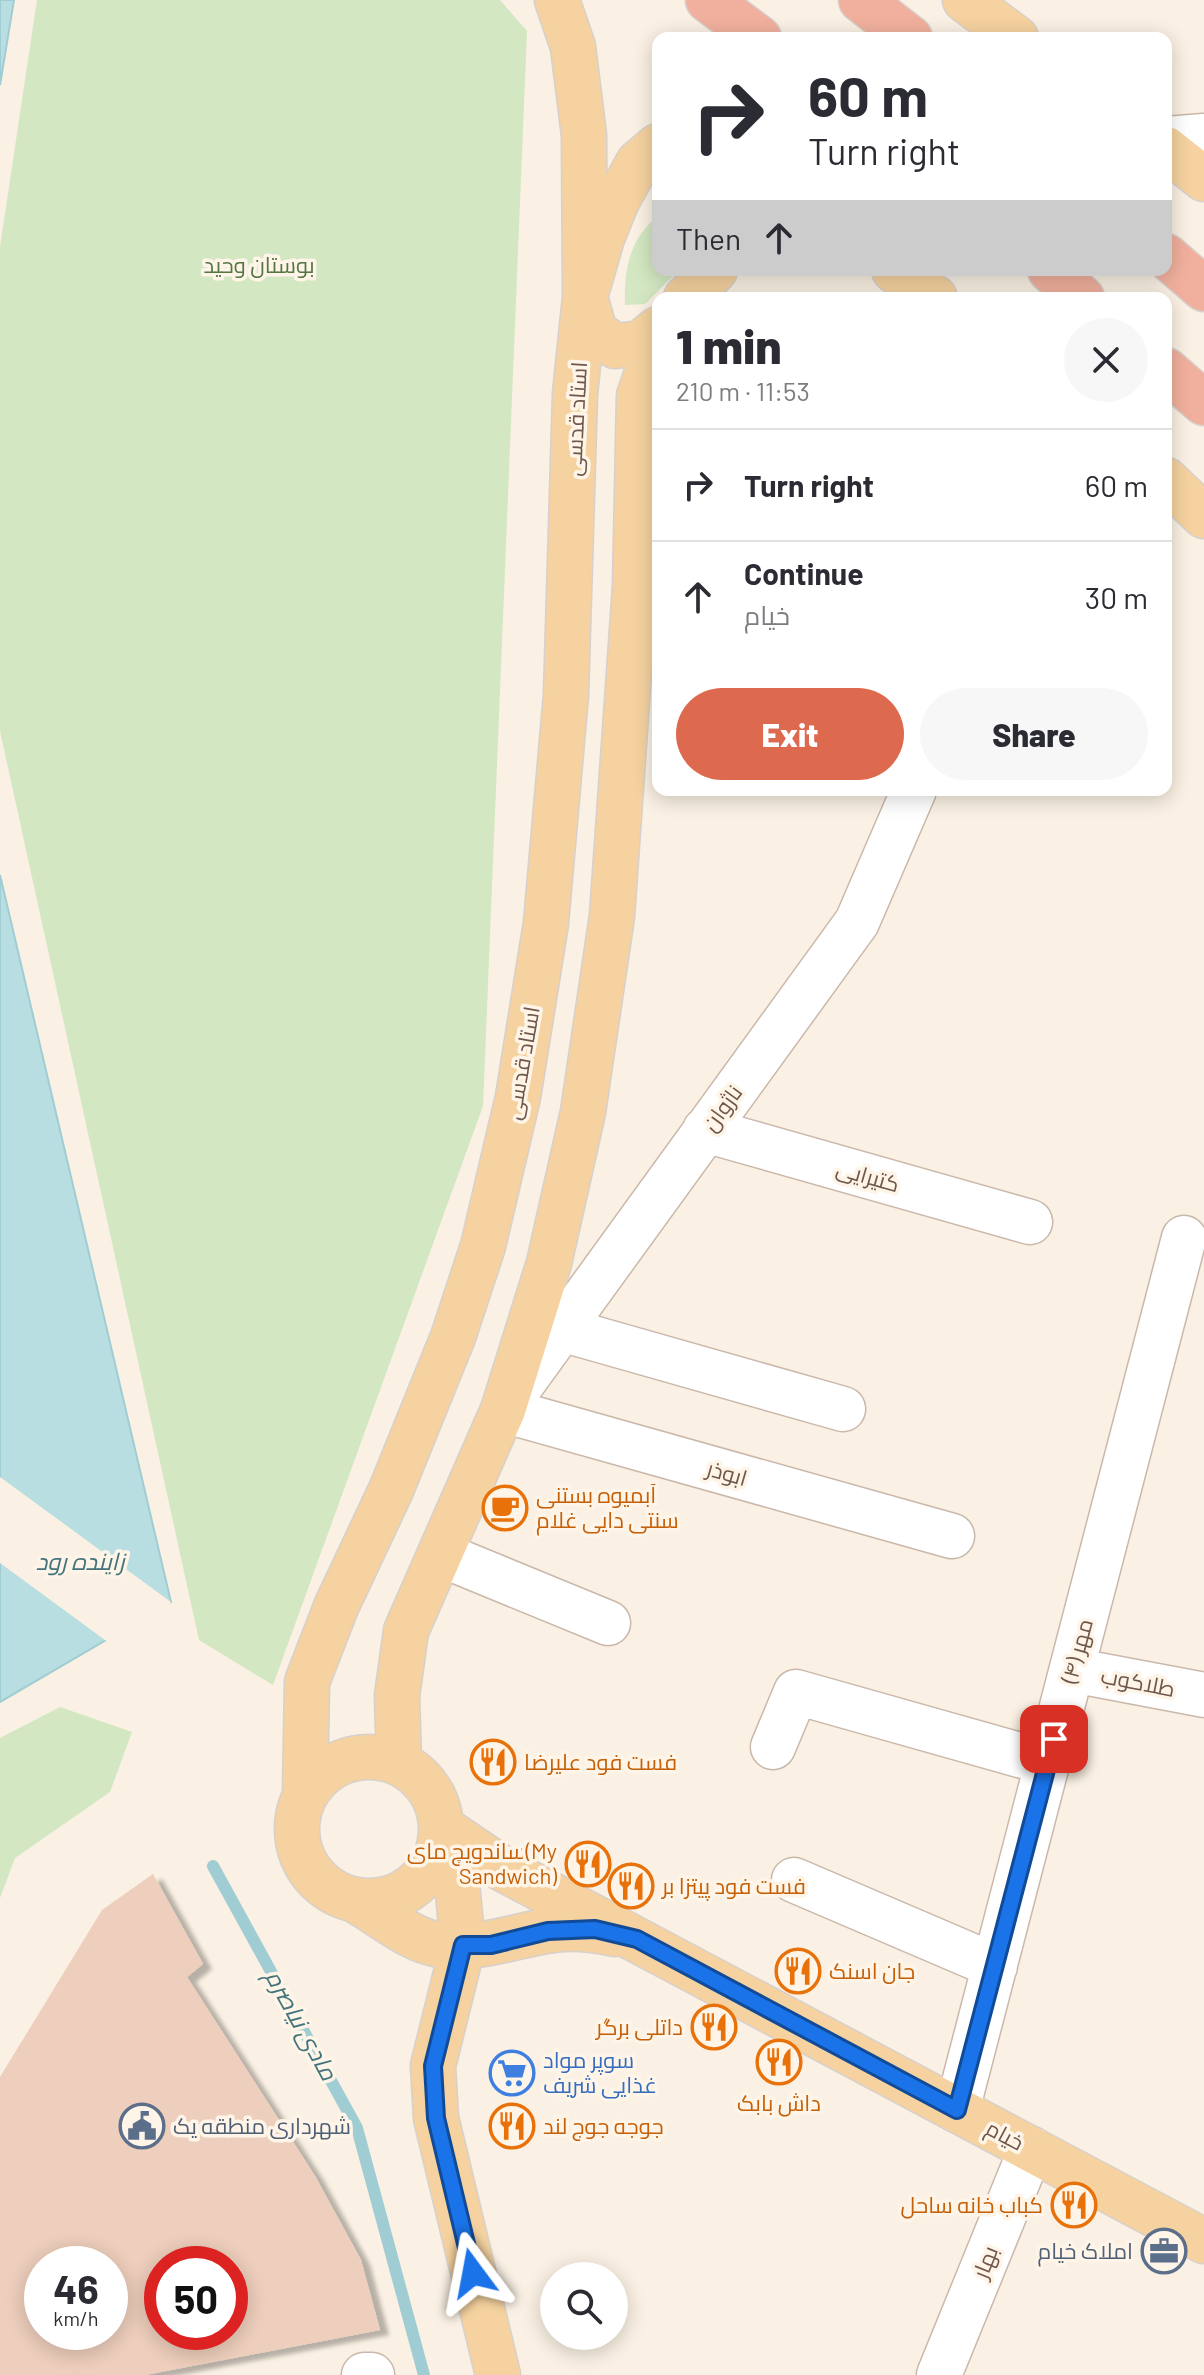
<!DOCTYPE html>
<meta charset="utf-8">
<style>
:root{--surface:#fff;--page:#f7f7f7;--text:#2b2b33;--muted:#7c7c81;--line:#e1e1e2;--accent:#dd6a4f}
body{margin:0;font-family:Barlow,Cairo,sans-serif;background:var(--page);color:var(--text);height:100vh;display:flex;flex-direction:column;font-size:30px;white-space:nowrap}
*{box-sizing:border-box;margin:0}
p{font-size:26px;color:var(--muted)}
.icon{flex:none;width:44px;height:44px;fill:none;stroke:currentColor;stroke-width:2;stroke-linecap:round;stroke-linejoin:round}
.map{position:relative;flex:1;overflow:hidden}
.details{position:absolute;left:652px;top:292px;width:520px;height:504px;display:flex;flex-direction:column;background:var(--surface);border-radius:16px;box-shadow:0 4px 20px #0003}
.details>*{flex:none}
.hud{position:absolute;left:652px;top:32px;width:520px;height:244px;border-radius:16px;box-shadow:0 4px 20px #0003;background:#fff;color:var(--text);overflow:hidden}
.controls{position:absolute;left:540px;top:2262px;display:grid;gap:16px}
.controls a{display:grid;place-items:center;width:88px;height:88px;border-radius:50%;background:var(--surface);box-shadow:0 4px 20px #0003;font-size:40px}
.speed{position:absolute;left:24px;top:2246px;display:flex;gap:16px;font-size:40px;font-weight:700;text-align:center}
.speed>*{display:grid;place-content:center;width:104px;height:104px;border-radius:50%;background:var(--surface);box-shadow:0 4px 20px #0003;line-height:1}
.speed small{font-size:20px;font-weight:400}
.speed .limit{border:12px solid #d22;background:#fff;color:#111}
.pin{position:absolute;display:grid;place-items:center;width:68px;height:68px;color:#fff;margin:-34px;border-radius:16px;box-shadow:0 4px 12px #0006}
.me{position:absolute;width:88px;margin:-44px;rotate:347deg;stroke-linejoin:round;filter:drop-shadow(0 0 6px #0008)}
.turn{display:flex;align-items:center;gap:28px;height:168px;padding:0 24px;font-size:36px}
.turn .icon{width:104px;height:104px;stroke-width:2.5}
.turn b{display:block;font-size:56px;line-height:68px}
.then{display:flex;align-items:center;height:76px;padding:0 24px;background:#0003;gap:16px;font-size:30px}
.round{display:grid;place-items:center;flex:none;width:84px;height:84px;border-radius:42px;background:var(--page)}
.summary{display:flex;align-items:center;justify-content:space-between;height:136px;padding:0 24px}
h1{font-size:48px;font-weight:800;line-height:60px}
.primary-button{display:flex;gap:16px;margin-top:auto;padding:16px 24px}
.primary-button a{flex:1;height:92px;border-radius:48px;background:var(--accent);color:#fff;font-size:32px;font-weight:800;line-height:92px;text-align:center}
.primary-button a+a{background:var(--page);color:var(--text)}
ul{padding:0;list-style:none}
li{display:flex;align-items:center;gap:24px;height:112px;padding:0 24px;border-top:2px solid var(--line)}
li div{flex:1}
li b{display:block;font-size:30px}
li em{font-style:normal}
.map>svg:first-child{display:block}
</style>
<div class="map">
<svg width="1204" height="2375" viewBox="0 0 1204 2375">
<defs>
<filter id="shadow"><feDropShadow dx="9" dy="5" stdDeviation="2" flood-color="#0004"/></filter>
</defs>
<rect width="100%" height="100%" fill="#faf0e3"/>
<path fill="#d2e7c2" d="M37 0H500L527 31 483 1106 273 1685 199 1640 0 731V247Z
M658 216V270H679L645 304 625 305C624 270 629 239 658 216Z
M60 1707 132 1732 110 1792 15 1858 0 1898V1738Z"/>
<path fill="#b9dee2" stroke="#a0cdd3" stroke-width="2" d="M0 0H14L0 85Z
M0 875 171 1602 0 1702Z"/>
<path fill="#faf0e3" d="M0 1477 171 1602 166 1610 109 1643 0 1563Z"/>
<g fill="none" stroke-linecap="round" stroke-linejoin="round">
<path stroke="#a0cdd3" stroke-width="12" d="M213 1866 357 2128 424 2375"/>
</g>
<path fill="#eecebc" fill-rule="evenodd" filter="url(#shadow)" d="M153 1874 203 1964 187 1977 315 2176 361 2260 380 2330 145 2375H0V2077L102 1910ZM42 2264H110V2332H42ZM162 2264H230V2332H162Z"/>
<g fill="none" stroke-linecap="round" stroke-linejoin="round">
<path stroke="#d8cabd" stroke-width="44" stroke-dasharray="44 22" stroke-linecap="butt" d="M1166 402 1204 351"/>
<g stroke="#cab8aa" stroke-width="47">
<path id="minor" d="M1166 139 1204 136
M914 790 857 922 503 1410 952 1536
M705 1130 1030 1222
M561 1329 843 1409
M440 1554 608 1623
M1072 1670 1204 1695
M773 1747 796 1692 1048 1763
M794 1880 995 1966
M957 2110 1184 1238
M364 2375H372
M939 2375 1031 2149"/>
</g>
<g stroke="#d7d0cd" stroke-width="47">
<path id="major" d="M557 0 573 47 584 135 585 297 595 332 615 346 641 343 658 329
M965 0 1016 38
M1166 149 1204 179
M894 270 935 298
M686 298 715 270
M1166 480 1204 516
M297 1829a72 72 0 1 1 144 0a72 72 0 1 1-144 0Z
M399 1763 397 1696 406 1631 503 1410 549 1263 583 1112 612 916 635 587 639 396 658 340
M305 1795 307 1682 336 1607 391 1490 453 1337 483 1246 518 1097 546 923 566 695 575 394 585 297 602 238 617 201 638 163 658 146
M441 1827 503 1869 1204 2241
M441 1827 457 1884 463 1945 433 2066 436 2118 498 2375
M358 1902C384 1917 411 1941 441 1945 478 1950 511 1937 546 1931 568 1927 593 1929 614 1934"/>
</g>
<g stroke="#d7d0cd" stroke-width="47">
<path id="highway" d="M708 0 759 38
M861 0 910 38
M1166 256 1204 289
M1050 270 1082 298
M1166 370 1204 403"/>
</g>
<use href="#minor" stroke="#fff" stroke-width="44"/>
<use href="#major" stroke="#f5d29f" stroke-width="44"/>
<use href="#highway" stroke="#f1b09d" stroke-width="44"/>
</g>
<g fill="none" stroke-linecap="round" stroke-linejoin="round">
<g stroke="#114b97" stroke-width="20">
<path id="route" d="M473 2273 436 2118 433 2066 463 1945H491L548 1931 595 1929 637 1939 957 2110 1054 1739"/>
</g>
<use href="#route" stroke="#1a73e8" stroke-width="14"/>
</g>
<defs>
<g id="cafe-ring" transform="scale(2.3)"><circle r="9.5" fill="#fef5e8" stroke="#e8710a" stroke-width="1.5"/><path d="M-5.5-4.5H6V0H3Q3 3.5 0 3.5H-2.5Q-5.5 3.5-5.5 0ZM3-3.2v2h1.7v-2ZM-6 4.5H4V6H-6Z" fill="#e8710a"/></g>
<g id="restaurant-ring" transform="scale(2.3)"><circle r="9.5" fill="#fef5e8" stroke="#e8710a" stroke-width="1.5"/><path d="M-5-6h1v4h1v-4h1v4h1v-4h1v5L-1.5 .5V6h-2V.5L-5-1ZM5-6V6H3V1.5H1.5Q1.5-4 5-6Z" fill="#e8710a"/></g>
<g id="supermarket-ring" transform="scale(2.3)"><circle r="9.5" fill="#fef5e8" stroke="#3f7fe0" stroke-width="1.5"/><path d="M-6-5.5h2.5l.6 2H6L4.5 2H-2.5L-4.4-4H-6ZM-1.5 3.2a1.3 1.3 0 1 0 .1 0ZM3 3.2a1.3 1.3 0 1 0 .1 0Z" fill="#3f7fe0"/></g>
<g id="civic-ring" transform="scale(2.3)"><circle r="9.5" fill="#fef5e8" stroke="#5c6f8a" stroke-width="1.5"/><path d="M-.6-6.5H3V-4.5H.6V-3L4-1V1h2V6H-6V1h2V-1L-.6-3ZM-1.2 2.5V6h2.4V2.5Z" fill="#5c6f8a"/></g>
<g id="office-ring" transform="scale(2.3)"><circle r="9.5" fill="#fef5e8" stroke="#5c6f8a" stroke-width="1.5"/><path d="M-6-3h4V-5.5h4V-3h4V5H-6ZM-1-4.5V-3h2v-1.5ZM-6 0V1H6V0Z" fill="#5c6f8a"/></g>
</defs>
<g fill-rule="evenodd">
<use href="#cafe-ring" x="505" y="1508"/>
<use href="#restaurant-ring" x="493" y="1762"/>
<use href="#restaurant-ring" x="588" y="1864"/>
<use href="#restaurant-ring" x="631" y="1886"/>
<use href="#restaurant-ring" x="798" y="1971"/>
<use href="#restaurant-ring" x="714" y="2027"/>
<use href="#restaurant-ring" x="779" y="2062"/>
<use href="#supermarket-ring" x="512" y="2073"/>
<use href="#civic-ring" x="142" y="2126"/>
<use href="#restaurant-ring" x="512" y="2126"/>
<use href="#restaurant-ring" x="1074" y="2205"/>
<use href="#office-ring" x="1164" y="2251"/>
</g>
<g text-anchor="middle" stroke-width="7" stroke-linejoin="round" paint-order="stroke">
<g font-size="22" fill="#547643" stroke="#fef5e8">
<text x="259" y="273">بوستان وحید</text>
</g>
<g font-size="22" fill="#70574b" stroke="#fef5e8">
<text transform="translate(576 419) rotate(-87)" y="8">استاد قدسی</text>
<text transform="translate(522 1063) rotate(-80)" y="8">استاد قدسی</text>
<text transform="translate(722 1108) rotate(-54)" y="8">ناژوان</text>
<text transform="translate(868 1176) rotate(16)" y="8">کتیرایی</text>
<text transform="translate(727 1473) rotate(16)" y="8">ابوذر</text>
<text transform="translate(1077 1651) rotate(-75)" y="8">مهر (۴)</text>
<text transform="translate(1138 1682) rotate(11)" y="8">طلاکوب</text>
<text transform="translate(1005 2135) rotate(28)" y="8">خیام</text>
<text transform="translate(985 2262) rotate(-68)" y="8">بهار</text>
</g>
<g font-size="22" fill="#c56008" stroke="#fef5e8" text-anchor="start">
<text x="536" y="1503">آبمیوه بستنی<tspan x="536" dy="25">سنتی دایی غلام</tspan></text>
<text x="524" y="1770">فست فود علیرضا</text>
<text x="557" y="1859" text-anchor="end">ساندویچ مای(My<tspan x="557" dy="25">Sandwich)</tspan></text>
<text x="662" y="1894">فست فود پیتزا بر</text>
<text x="829" y="1979">جان اسنک</text>
<text x="683" y="2035" text-anchor="end">داتلی برگر</text>
<text x="779" y="2111" text-anchor="middle">داش بابک</text>
<text x="543" y="2134">جوجه جوج لند</text>
<text x="1043" y="2213" text-anchor="end">کباب خانه ساحل</text>
</g>
<g font-size="22" fill="#366cbe" stroke="#fef5e8" text-anchor="start">
<text x="543" y="2068">سوپر مواد<tspan x="543" dy="25">غذایی شریف</tspan></text>
</g>
<g font-size="22" fill="#4e5e75" stroke="#fef5e8" text-anchor="start">
<text x="173" y="2134">شهرداری منطقه یک</text>
<text x="1133" y="2259" text-anchor="end">املاک خیام</text>
</g>
<g font-size="24" font-style="italic" fill="#43747c" stroke="#fef5e8">
<text x="80" y="1570">زاینده رود</text>
<text transform="translate(301 2025) rotate(61)" y="8">مادی نیاصرم</text>
</g>
</g>
</svg>
<div class="controls">
<a><svg class="icon" aria-label="search" viewBox="0 0 24 24"><circle cx="10" cy="10" r="6"/><path d="M15 15l6 6"/></svg></a>
</div>
<div class="speed"><div>46<small>km/h</small></div><div class="limit">50</div></div>
<div class="pin" style="left:1054px;top:1739px;background:#d93025"><svg class="icon" aria-label="arrive" viewBox="0 0 24 24"><path d="M6 21V4h12l-3 4 3 4H6"/></svg></div>
<svg class="me" style="left:473px;top:2273px" viewBox="-20 -20 40 40"><path d="M0-17L14 15 0 8-14 15z" fill="#1a73e8" stroke="#fff" stroke-width="4"/></svg>
<div class="hud">
<div class="turn"><svg class="icon" aria-label="right" viewBox="0 0 24 24"><path d="M7 20v-9h11M14 6l5 5-5 5"/></svg><div><b>60 m</b>Turn right</div></div>
<div class="then">Then<svg class="icon" aria-label="ahead" viewBox="0 0 24 24"><path d="M12 20V5M6 11l6-6 6 6"/></svg></div>
</div>
<section class="details">
<div class="summary"><div><h1>1 min</h1><p>210 m · 11:53</p></div><a class="round"><svg class="icon" aria-label="close" viewBox="0 0 24 24"><path d="M6 6l12 12M18 6L6 18"/></svg></a></div>
<ul>
<li><svg class="icon" aria-label="right" viewBox="0 0 24 24"><path d="M7 20v-9h11M14 6l5 5-5 5"/></svg><div><b>Turn right</b></div><em>60 m</em></li>
<li><svg class="icon" aria-label="ahead" viewBox="0 0 24 24"><path d="M12 20V5M6 11l6-6 6 6"/></svg><div><b>Continue</b><p>خیام</p></div><em>30 m</em></li>
</ul>
<div class="primary-button"><a>Exit</a><a>Share</a></div>
</section>
</div>
